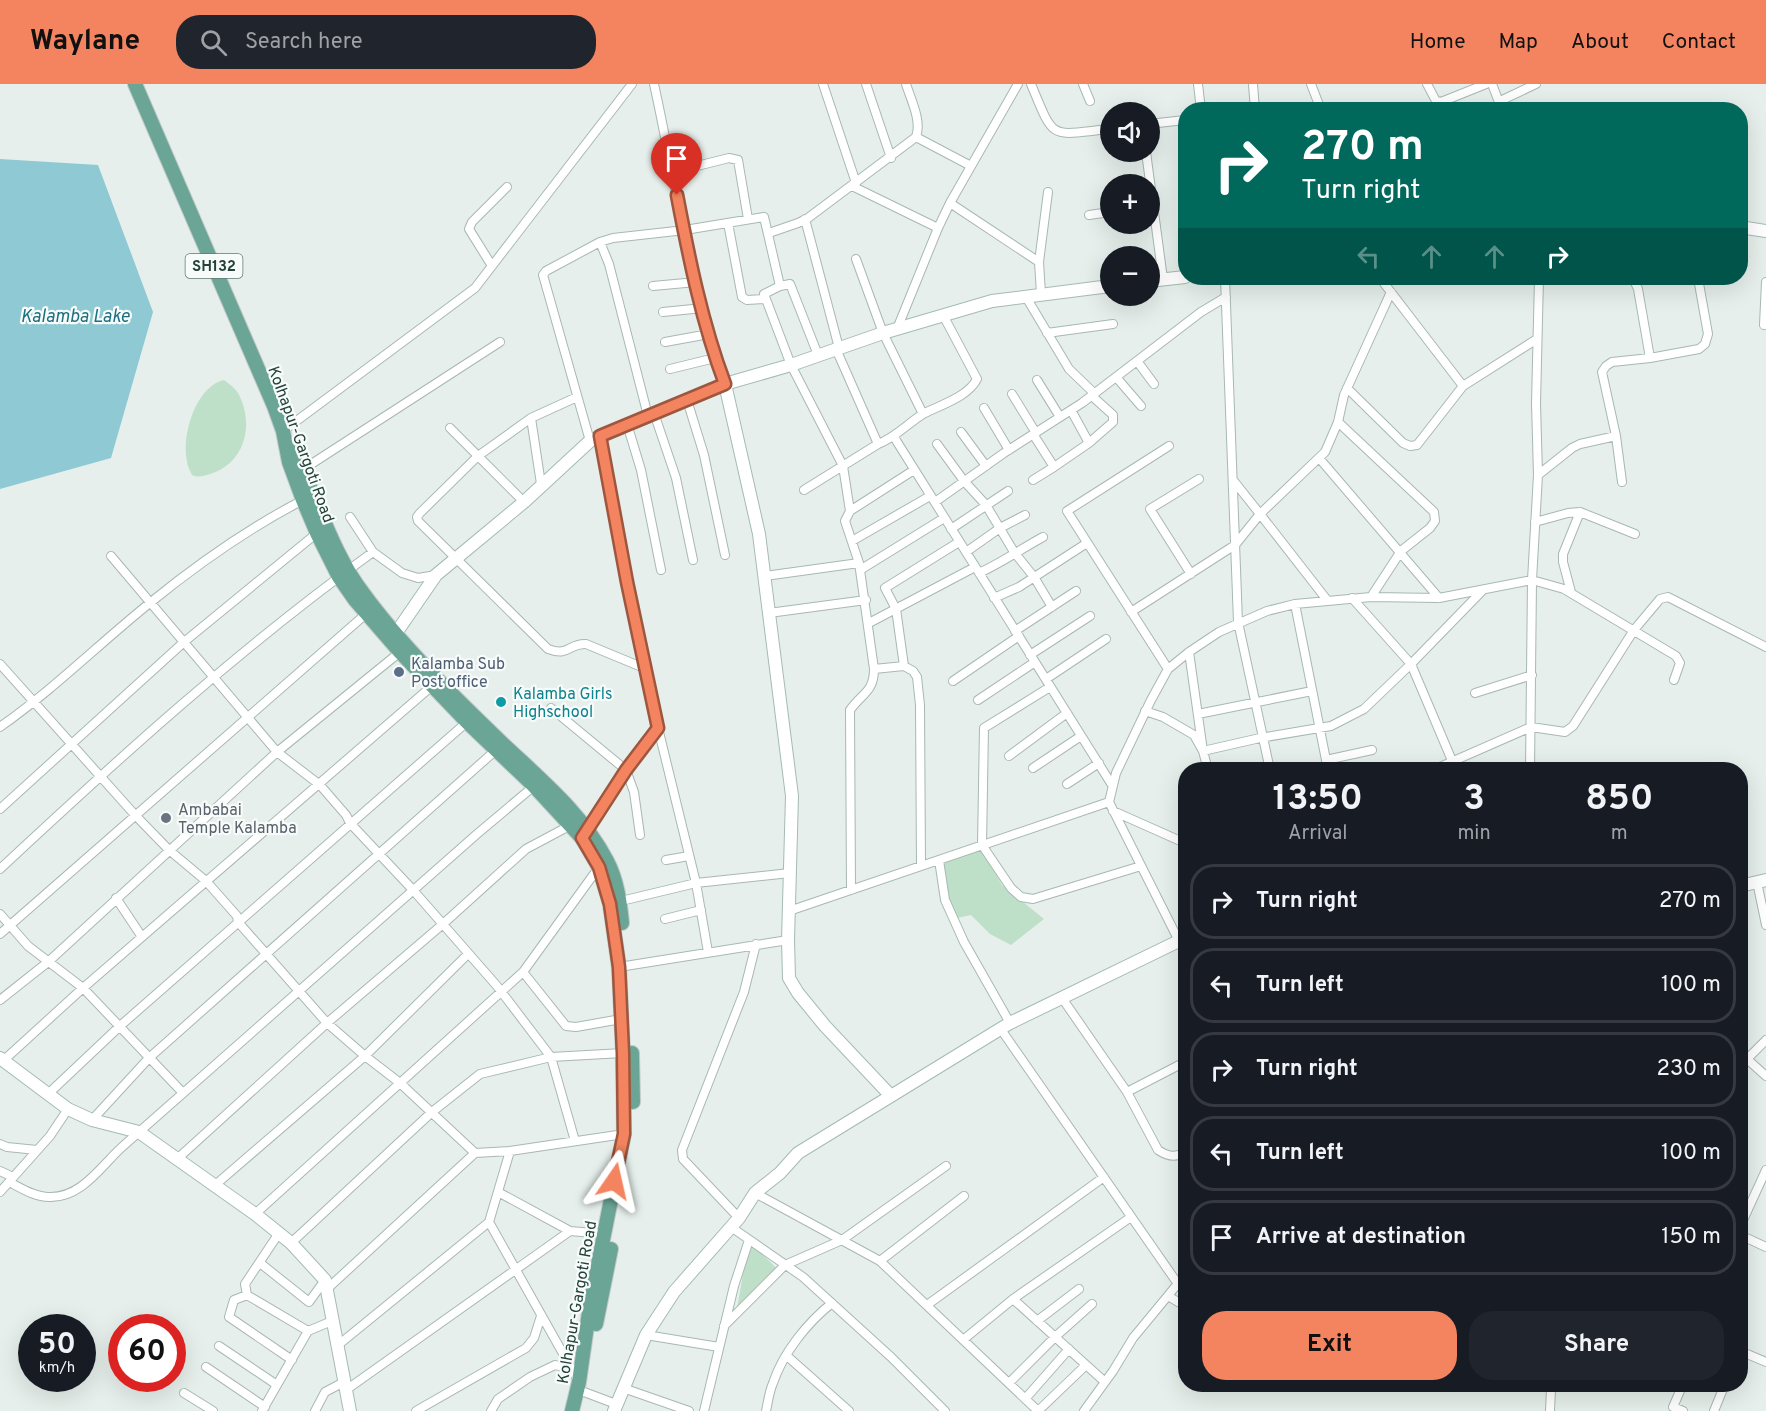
<!DOCTYPE html>
<meta charset="utf-8">
<style>
:root{--surface:#171b24;--page:#20242c;--text:#f1f3f6;--muted:#9ea1a6;--line:#363941;--accent:#f4845f}
body{margin:0;font-family:Overpass,sans-serif;background:var(--page);color:var(--text);height:100vh;display:flex;flex-direction:column;font-size:22px;white-space:nowrap}
*{box-sizing:border-box;margin:0}
p{font-size:20px;color:var(--muted)}
.icon{flex:none;width:33px;height:33px;fill:none;stroke:currentColor;stroke-width:2;stroke-linecap:round;stroke-linejoin:round}
.map{position:relative;flex:1;overflow:hidden}
.sheet{position:absolute;left:1178px;top:678px;width:570px;height:630px;display:flex;flex-direction:column;background:var(--surface);border-radius:24px;box-shadow:0 6px 24px #0002}
.sheet>*{flex:none}
.banner{position:absolute;left:1178px;top:18px;width:570px;height:183px;border-radius:24px;box-shadow:0 6px 24px #0002;background:#00695c;color:#fff;overflow:hidden}
.tools{position:absolute;left:1100px;top:18px;display:grid;gap:12px}
.tools a{display:grid;place-items:center;width:60px;height:60px;border-radius:50%;background:var(--surface);box-shadow:0 6px 24px #0002;font-size:30px}
.speed{position:absolute;left:18px;top:1230px;display:flex;gap:12px;font-size:30px;font-weight:700;text-align:center}
.speed>*{display:grid;place-content:center;width:78px;height:78px;border-radius:50%;background:var(--surface);box-shadow:0 6px 24px #0002;line-height:1}
.speed small{font-size:15px;font-weight:400}
.speed .limit{border:9px solid #d22;background:#fff;color:#111}
.pin{position:absolute;display:grid;place-items:center;width:51px;height:51px;color:#fff;margin:-62px -26px;border-radius:50% 50% 50% 0;rotate:-45deg;box-shadow:0 0 6px #0007}
.pin .icon{rotate:45deg}
.me{position:absolute;width:66px;margin:-33px;rotate:11deg;stroke-linejoin:round;filter:drop-shadow(0 0 4px #0008)}
.turn{display:flex;align-items:center;gap:21px;height:126px;padding:0 24px;font-size:27px}
.turn .icon{width:78px;height:78px;stroke-width:2.5}
.turn b{display:block;font-size:42px;line-height:51px}
.lanes{display:flex;align-items:center;height:57px;padding:0 24px;background:#0003;justify-content:center;gap:30px;direction:ltr}
.lanes .off{opacity:.35}
.eta{display:flex;justify-content:space-evenly;align-items:center;height:102px;text-align:center}
.eta b{font-size:36px;font-weight:700;line-height:42px}
.cta{display:flex;gap:12px;margin-top:auto;padding:12px 24px}
.cta a{flex:1;height:69px;border-radius:24px;background:var(--accent);color:#111;font-size:24px;font-weight:700;line-height:69px;text-align:center}
.cta a+a{background:var(--page);color:var(--text)}
ul{padding:0;list-style:none}
li{display:flex;align-items:center;gap:18px;height:75px;margin:0 12px 9px;padding:0 12px;border:3px solid var(--line);border-radius:24px}
li div{flex:1}
li b{display:block;font-size:22px}
li em{font-style:normal}
header{display:flex;align-items:center;gap:36px;box-sizing:border-box;height:84px;padding:0 30px;background:var(--accent);color:#111}
header strong{font-size:28px}
nav{display:flex;gap:33px;margin-inline-start:auto;font-size:21px}
.search{width:420px;height:54px;background:var(--page);display:flex;align-items:center;gap:15px;box-sizing:border-box;padding:0 21px;border-radius:24px;color:var(--muted);font-size:22px}
.map>svg:first-child{display:block}
</style>
<header>
<strong>Waylane</strong>
<div class="search"><svg class="icon" aria-label="search" viewBox="0 0 24 24"><circle cx="10" cy="10" r="6"/><path d="M15 15l6 6"/></svg>Search here</div>
<nav><a>Home</a><a>Map</a><a>About</a><a>Contact</a></nav>
</header>
<div class="map">
<svg width="1766" height="1327" viewBox="0 0 1766 1327">
<rect width="100%" height="100%" fill="#e6efeb"/>
<path fill="#bfe0c8" d="M224 296C229 300 235 304 238 309 255 340 245 380 210 390 203 392 199 394 192 391 190 386 187 382 187 377 181 352 196 302 224 296Z
M982 766 1002 801 1044 835 1011 861 990 850 971 831 957 834 949 815 944 778Z
M749 1156 779 1187 736 1230Z"/>
<path fill="#8ec9d4" d="M0 75 98 81 153 228 111 374 0 405Z"/>
<g fill="none" stroke-linecap="round" stroke-linejoin="round">
<g stroke="#a8b8b2" stroke-width="10">
<path id="street" d="M654 0C676 100 690 204 725 300
M823 0 856 99
M866 0 891 74
M1031 0C1055 58 1049 51 1110 45
M1083 0 1090 17
M1198 0 1201 26
M1253 0 1255 26
M1311 0 1321 26
M1427 0 1436 17 1441 18 1486 0
M1492 0 1502 26
M1500 17 1536 0
M1149 40 1185 36
M916 53 971 82
M1146 68 1163 195
M673 88 729 74 738 76 748 135
M852 102 938 144
M950 119 1039 178
M1089 131 1110 128
M805 135 839 264
M728 139 742 213 747 216 766 215
M769 149 798 139 808 134 916 53C922 37 911 16 906 0
M600 158 609 180 648 332
M492 182 469 145 472 138 507 103
M1225 194 1238 538 1270 686
M1380 194 1463 302 1537 255
M1633 194 1638 205 1650 274
M653 202 696 198
M780 202 790 200 818 271
M1041 210 1039 178 1048 108
M1026 213 1069 285 1095 310
M663 228 703 224
M1764 241 1766 198
M897 245 938 144 950 119 1018 0
M1047 249 1113 240
M665 258 709 250
M836 265 878 360C896 353 907 340 923 330L883 249 856 175
M1137 277 1154 300
M670 285 715 274
M1116 293 1141 322
M1037 296 1060 333
M1347 304 1403 359 1410 362 1417 361 1463 302
M1012 310 1036 349
M687 316 704 371 725 471
M984 324 1009 366
M654 329 676 394 693 476
M923 330C940 321 968 313 977 295L943 231
M531 334 541 400
M627 340 641 386 661 486
M450 344 478 372 420 429 417 433 418 437 548 565C570 573 568 559 586 560L644 584
M283 347 475 204 632 0
M961 348 986 382
M1033 350 1054 383 1089 359 1071 326
M600 352 627 498 658 644 626 686 634 708 640 751
M894 353 1112 701
M590 357 543 191 546 187 600 158 613 154 685 146 764 133 780 202 764 210 791 281 843 382 850 427
M1089 359 1113 338V331L1092 312
M937 360 964 397 986 421 1014 468 1034 493 1052 523
M1319 374 1439 514
M914 386 850 427 845 437 859 479 874 585 904 582 896 525 885 504 959 458
M299 388 500 258
M1538 391 1572 364 1580 360 1616 352
M1033 396 1054 383
M1233 396 1260 430 1325 368 1338 338
M1622 398 1616 352 1602 288 1606 282 1612 278 1650 274 1699 265 1705 260 1708 250 1698 194
M804 406 878 360
M524 418 478 372 531 334 577 313
M935 418 1004 369 1082 319 1201 228 1226 213
M350 433 373 468 402 489 418 494 436 491
M1535 438 1568 429 1580 428 1635 450
M951 445 1008 407
M852 457 930 412
M966 468 1000 444 1025 431
M111 472 277 668 320 701 346 731 350 739 413 806 497 902 551 973 575 1057
M860 486 944 434
M979 489C1001 479 1021 465 1043 453
M1191 490 1150 425 1199 395
M765 492 859 479
M1571 508 1563 478V470L1580 428
M1371 513 1401 467 1430 444 1435 437 1434 428 1338 338 1344 311 1391 208
M994 514 1019 503 1087 459
M1352 514 1411 580 1456 686
M1295 520 1328 686
M1131 528 1235 461 1260 430 1327 516
M769 529 866 516
M869 539 975 483
M1015 547 1076 507
M1189 568 1203 667 1208 686
M1030 571 1090 532
M0 580 135 731 169 766 206 797 237 832 238 838 327 939 365 972 400 999 475 1069
M904 582 913 587 917 593 920 621 921 782
M1168 585 1067 427 1169 362
M1046 595 1106 555
M953 597 1019 552
M1050 603 984 644 982 761 1011 804 1021 813 1033 815 1141 782
M1475 609 1532 591
M978 616 1035 578
M551 624 626 686 586 748
M1145 627 1163 633 1194 651 1203 667 1260 654 1331 642 1364 625 1411 580 1483 506
M1198 630 1312 607
M0 643C54 605 100 559 151 518 199 479 249 444 303 416
M658 644 696 799 790 789
M1009 672 1067 629
M1326 676 1372 666
M1033 684 1081 652
M1433 686 1531 643 1565 648 1573 642 1634 546 1660 515 1668 513 1766 563
M1530 686 1532 496 1538 391 1536 319 1539 194
M1067 700 1099 679
M0 725 184 558 317 449
M1113 727 1185 759
M666 776 689 772
M939 776 945 816 964 858 1010 939
M0 785C119 674 240 564 373 468
M1757 798 1766 841
M851 806 850 626C862 609 874 608 874 585
M116 814 142 853
M617 818 696 799 708 868
M789 827 1109 718
M0 830 28 862 83 904 183 1009
M665 835 701 826
M0 850 367 529
M1179 857 1109 718 1116 689 1151 616 1168 585 1189 568 1219 548 1267 527 1295 520 1371 513 1439 514 1532 496 1564 505 1676 572 1680 579 1674 596
M619 883 788 856
M523 888 566 942 576 943 621 935
M1062 914 1127 1008 1158 1066C1167 1072 1176 1075 1185 1067
M0 916 48 878 277 668 400 568
M1000 944 1178 1200
M1766 956 1747 975 1766 992
M1740 968 1747 975 1740 983
M4 976 83 904 432 602
M1127 1008 1185 978
M47 1011 120 942 467 638
M92 1036 149 974 496 666
M0 1060 7 1063 37 1066
M510 1067 489 1138 579 1298
M176 1076 327 939 443 840 526 765 571 741
M0 1087 13 1093
M9 1098C21 1104 35 1113 49 1113 76 1114 94 1092 111 1074 119 1065 129 1057 139 1048L477 750 534 702
M214 1102 365 972 468 870
M0 1108 50 1052 68 1025
M498 1108 570 1147
M755 1109 880 1177 1038 1327
M255 1130 523 888 599 783
M739 1134 683 1075 682 1066 744 908 756 860
M1744 1134 1766 1086
M731 1143 803 1193 891 1273 945 1327
M279 1149 245 1200 247 1211 234 1216 229 1233 292 1276
M1740 1151 1766 1163
M291 1159 432 1028 480 990 551 973 623 969
M880 1177 964 1112
M260 1179 309 1218 325 1196
M327 1205 475 1069 510 1067 624 1050
M247 1211 308 1247
M1168 1212 1185 1222
M1013 1215 1105 1298
M927 1221 1104 1093
M1037 1237 1079 1205
M724 1242 785 1181 842 1156 946 1082
M646 1251 719 1263
M963 1256 1013 1215 1131 1133
M219 1262 277 1301
M337 1262 489 1138
M1740 1267 1766 1278
M787 1272 849 1327
M206 1283 265 1323
M1009 1299 1055 1253 1092 1220
M623 1304 689 1327
M346 1306 570 1147 605 1150
M576 1308H584L616 1320
M184 1309 213 1327
M1025 1315 1069 1265
M262 1327 308 1247 332 1237
M315 1327 325 1308 344 1298
M416 1327 526 1264 534 1254 541 1232
M491 1327 498 1315 530 1293 555 1281 572 1285
M704 1327 734 1202 749 1156
M766 1327C768 1318 769 1308 773 1299 783 1269 807 1239 832 1219
M1038 1327 1086 1281
M1084 1327 1113 1287 1133 1254 1185 1191
M1550 1327 1551 1305
M1683 1327 1673 1323 1683 1300
M1714 1327 1725 1300"/>
</g>
<g stroke="#a4bbb3" stroke-width="14">
<path id="secondary" d="M1740 143 1766 147
M1149 197 1185 193
M725 300 759 450 792 712 788 856 789 894 798 909 825 942 891 1012
M396 549 436 491 524 418 590 357 725 300 791 281 883 249 992 217 1110 202
M1740 802 1766 796
M0 974 68 1025 92 1036 139 1048 255 1130 291 1159 325 1196 350 1327
M614 1327 646 1251 674 1208 739 1134 755 1109 780 1089 798 1069 1010 939 1185 854"/>
</g>
<g stroke="#c2cac8" stroke-width="16">
<path id="primary" d="M135 0 274 322 283 347 289 378 303 416 317 449 339 493 355 516 400 568 467 638 534 702 582 754 599 783 610 820 619 883 623 969 624 1050 590 1221 579 1298 572 1327
M288 365C306 381 306 395 315 416 328 447 342 482 363 509 400 560 456 615 502 659 540 695 583 730 607 777 617 796 620 818 622 839
M632 969 633 1018
M596 1240 611 1165"/>
</g>
<use href="#street" stroke="#fff" stroke-width="8"/>
<use href="#secondary" stroke="#fff" stroke-width="12"/>
<use href="#primary" stroke="#6aa596" stroke-width="14"/>
</g>
<g fill="none" stroke-linecap="round" stroke-linejoin="round">
<g stroke="#9f563e" stroke-width="15">
<path id="route" d="M614 1097 624 1050 623 969 619 883 610 820 599 783 582 754 626 686 658 644 627 498 600 352 725 300C702 239 689 174 677 111"/>
</g>
<use href="#route" stroke="#f4845f" stroke-width="10"/>
</g>
<circle fill="#5c6f8a" stroke="#f7fbf9" stroke-width="2" cx="399" cy="588" r="6"/>
<circle fill="#0f9aa8" stroke="#f7fbf9" stroke-width="2" cx="501" cy="618" r="6"/>
<circle fill="#6b7280" stroke="#f7fbf9" stroke-width="2" cx="166" cy="734" r="6"/>
<g text-anchor="middle" stroke-width="4.5" stroke-linejoin="round" paint-order="stroke">
<rect fill="#f7fbf9" stroke="#637a73" stroke-width="1.5" x="185.5" y="170" width="57" height="24" rx="4.5"/>
<g font-size="15" font-weight="bold" fill="#24423a">
<text x="214" y="187">SH132</text>
</g>
<g font-size="16" fill="#24423a" stroke="#f7fbf9">
<text transform="translate(302 360) rotate(70)" y="6">Kolhapur-Gargoti Road</text>
<text transform="translate(576 1218) rotate(-80)" y="6">Kolhapur-Gargoti Road</text>
</g>
<g font-size="16" fill="#4e5e75" stroke="#f7fbf9" text-anchor="start">
<text x="411" y="585">Kalamba Sub<tspan x="411" dy="18">Post office</tspan></text>
</g>
<g font-size="16" fill="#0d838f" stroke="#f7fbf9" text-anchor="start">
<text x="513" y="615">Kalamba Girls<tspan x="513" dy="18">Highschool</tspan></text>
</g>
<g font-size="16" fill="#5b616d" stroke="#f7fbf9" text-anchor="start">
<text x="178" y="731">Ambabai<tspan x="178" dy="18">Temple Kalamba</tspan></text>
</g>
<g font-size="18" font-style="italic" fill="#1c6f80" stroke="#f7fbf9">
<text x="75" y="238">Kalamba Lake</text>
</g>
</g>
</svg>
<div class="tools">
<a><svg class="icon" aria-label="sound" viewBox="0 0 24 24"><path d="M4 9h4l5-4v14l-5-4H4zM17 9q2 3 0 6"/></svg></a>
<a>+</a>
<a>−</a>
</div>
<div class="speed"><div>50<small>km/h</small></div><div class="limit">60</div></div>
<div class="pin" style="left:677px;top:111px;background:#d93025"><svg class="icon" aria-label="arrive" viewBox="0 0 24 24"><path d="M6 21V4h12l-3 4 3 4H6"/></svg></div>
<svg class="me" style="left:614px;top:1097px" viewBox="-20 -20 40 40"><path d="M0-17L14 15 0 8-14 15z" fill="#f4845f" stroke="#fff" stroke-width="4"/></svg>
<div class="banner">
<div class="turn"><svg class="icon" aria-label="right" viewBox="0 0 24 24"><path d="M7 20v-9h11M14 6l5 5-5 5"/></svg><div><b>270 m</b>Turn right</div></div>
<div class="lanes"><svg class="icon off" aria-label="left" viewBox="0 0 24 24"><path d="M17 20v-9H6M10 6l-5 5 5 5"/></svg><svg class="icon off" aria-label="ahead" viewBox="0 0 24 24"><path d="M12 20V5M6 11l6-6 6 6"/></svg><svg class="icon off" aria-label="ahead" viewBox="0 0 24 24"><path d="M12 20V5M6 11l6-6 6 6"/></svg><svg class="icon" aria-label="right" viewBox="0 0 24 24"><path d="M7 20v-9h11M14 6l5 5-5 5"/></svg></div>
</div>
<section class="sheet">
<div class="eta">
<div><b>13:50</b><p>Arrival</p></div>
<div><b>3</b><p>min</p></div>
<div><b>850</b><p>m</p></div>
</div>
<ul>
<li><svg class="icon" aria-label="right" viewBox="0 0 24 24"><path d="M7 20v-9h11M14 6l5 5-5 5"/></svg><div><b>Turn right</b></div><em>270 m</em></li>
<li><svg class="icon" aria-label="left" viewBox="0 0 24 24"><path d="M17 20v-9H6M10 6l-5 5 5 5"/></svg><div><b>Turn left</b></div><em>100 m</em></li>
<li><svg class="icon" aria-label="right" viewBox="0 0 24 24"><path d="M7 20v-9h11M14 6l5 5-5 5"/></svg><div><b>Turn right</b></div><em>230 m</em></li>
<li><svg class="icon" aria-label="left" viewBox="0 0 24 24"><path d="M17 20v-9H6M10 6l-5 5 5 5"/></svg><div><b>Turn left</b></div><em>100 m</em></li>
<li><svg class="icon" aria-label="arrive" viewBox="0 0 24 24"><path d="M6 21V4h12l-3 4 3 4H6"/></svg><div><b>Arrive at destination</b></div><em>150 m</em></li>
</ul>
<div class="cta"><a>Exit</a><a>Share</a></div>
</section>
</div>
